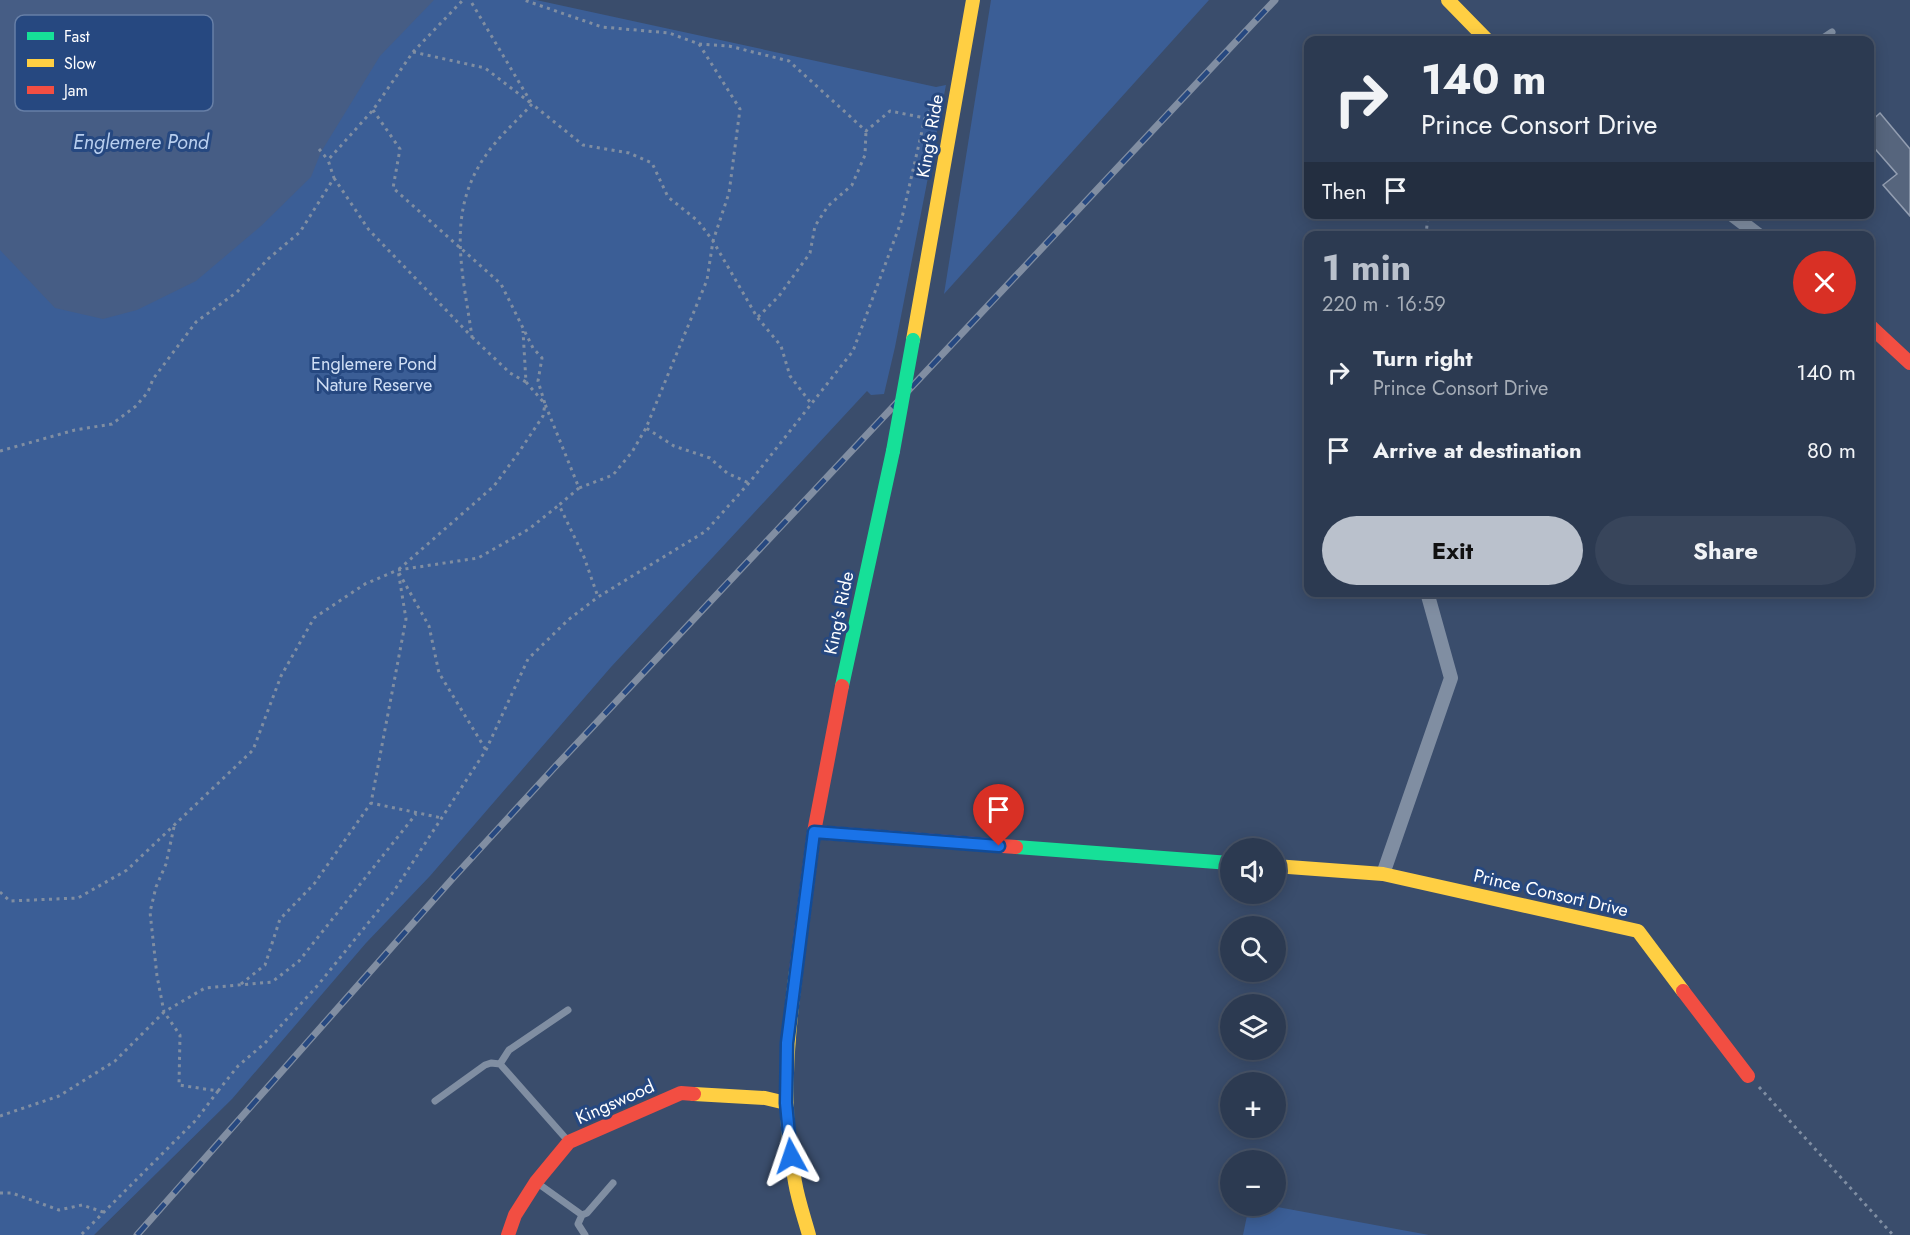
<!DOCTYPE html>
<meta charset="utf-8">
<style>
:root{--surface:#2c3a51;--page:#38455b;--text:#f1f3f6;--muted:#a6adb7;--line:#485468;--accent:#bac1cc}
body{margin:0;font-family:Jost,sans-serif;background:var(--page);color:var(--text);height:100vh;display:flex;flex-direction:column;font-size:22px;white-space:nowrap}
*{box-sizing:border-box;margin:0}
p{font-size:20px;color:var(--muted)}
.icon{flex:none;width:33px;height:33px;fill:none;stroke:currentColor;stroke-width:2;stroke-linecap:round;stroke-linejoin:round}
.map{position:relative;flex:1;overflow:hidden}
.sheet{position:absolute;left:1304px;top:231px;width:570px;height:366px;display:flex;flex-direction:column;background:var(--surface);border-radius:12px;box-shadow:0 3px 15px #0003,0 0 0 2px var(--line)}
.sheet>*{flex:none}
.top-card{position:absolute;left:1304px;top:36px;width:570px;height:183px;border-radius:12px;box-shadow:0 3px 15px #0003,0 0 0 2px var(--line);background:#2c3a51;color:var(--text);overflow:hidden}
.fabs{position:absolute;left:1220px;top:838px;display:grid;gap:12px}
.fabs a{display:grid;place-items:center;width:66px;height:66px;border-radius:50%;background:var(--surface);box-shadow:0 3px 15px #0003,0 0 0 2px var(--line);font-size:30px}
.pin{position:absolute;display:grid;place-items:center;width:51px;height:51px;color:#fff;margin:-62px -26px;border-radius:50% 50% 50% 0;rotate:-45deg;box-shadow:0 0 6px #0007}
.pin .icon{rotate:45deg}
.me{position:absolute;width:66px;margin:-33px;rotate:355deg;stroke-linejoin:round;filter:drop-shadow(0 0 4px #0008)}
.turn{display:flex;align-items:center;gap:21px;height:126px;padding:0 18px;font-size:27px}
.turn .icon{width:78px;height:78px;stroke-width:2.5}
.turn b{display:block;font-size:42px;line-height:51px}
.then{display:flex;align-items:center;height:57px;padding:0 18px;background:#0003;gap:12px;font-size:22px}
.round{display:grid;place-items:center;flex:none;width:63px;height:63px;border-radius:32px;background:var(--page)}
.overview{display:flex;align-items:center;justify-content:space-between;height:102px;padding:0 18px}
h1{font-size:36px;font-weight:700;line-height:45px;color:var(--accent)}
.action{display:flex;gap:12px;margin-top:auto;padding:12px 18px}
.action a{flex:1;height:69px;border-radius:36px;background:var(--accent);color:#111;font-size:24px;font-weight:700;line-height:69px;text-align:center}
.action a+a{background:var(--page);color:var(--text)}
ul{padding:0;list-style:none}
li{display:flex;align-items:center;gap:18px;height:78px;padding:0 18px}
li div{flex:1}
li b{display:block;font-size:22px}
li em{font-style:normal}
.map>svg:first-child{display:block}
</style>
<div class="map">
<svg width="1910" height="1235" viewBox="0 0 1910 1235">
<rect width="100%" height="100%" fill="#3a4d6c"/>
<path fill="#3b5e96" d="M0 0H536L936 87 946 85 895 347 884 394 871 395 867 391 611 667 430 876 366 943 232 1099 94 1235H0Z
M991 0H1209L944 294Z
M1249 1206H1272L1429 1235H1243Z"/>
<path fill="#465d85" d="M0 0H434L380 56 321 152 311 177 261 226 196 281 137 310 103 319 55 308 0 250Z"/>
<path fill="#56657d" stroke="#939eb1" stroke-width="1.5" d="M1880 113 1910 149V216L1883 185 1897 174 1869 142V123Z"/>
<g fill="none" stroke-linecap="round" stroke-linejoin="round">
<path stroke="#808ea2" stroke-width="3" stroke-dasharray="3 4.5" stroke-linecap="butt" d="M699 44 740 109 729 193 713 241 707 280 646 428 674 446 710 458 727 473 749 483
M413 52 485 68 532 104 470 0
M373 110 400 149 393 188 501 284 533 348 542 358 538 381 545 404 543 416 519 452 494 486 398 570 406 619 371 803 442 818
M925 118 936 103
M319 149 328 160
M334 178 369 230 472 337C463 273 445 213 486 155 498 137 517 121 532 104L583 145 629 153 652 163 668 197 698 221 713 241 757 317 781 346 790 376 810 402
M1426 236 1428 214
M758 317 779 296 810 253 815 226 828 206 852 185 865 155 866 131
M472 337 510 373 526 382 523 331
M526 382 545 404 579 488 613 475 632 452 646 428
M0 451 75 430 112 424 136 406 148 392 153 379 196 322 237 292 268 259 300 232 334 178 328 160 373 110 413 52 463 0
M579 488 559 505 584 557 598 597
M399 573 429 626 439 673 486 750
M174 827 166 864 156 887 150 912 157 976 164 1012 205 988 272 982 299 961 416 814
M0 892 10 901 78 898 127 870 253 750 281 676 314 618 365 584 398 570 478 558 529 529 559 505
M241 984 265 965 280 919 314 884 371 803
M1759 1087 1893 1235
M218 1091 238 1066 265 1043 318 985 394 891 486 750 528 659 568 620 598 597 706 531 749 483 853 351 901 222 925 118 890 111 866 131 789 61 729 46 699 44 669 33 602 27 524 0
M0 1116 59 1096 115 1061 164 1012 180 1035 179 1085 218 1091 196 1120 81 1235
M0 1193H12L59 1210 82 1205 103 1212"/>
<path stroke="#808ea2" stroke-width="7" d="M1820 40 1832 32
M500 1064 509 1050 568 1010
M435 1101 485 1065 491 1063 500 1064 569 1142
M536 1182 582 1215 587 1213 613 1183
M582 1215 578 1224 585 1235"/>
<path stroke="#808ea2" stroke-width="14" d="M1731 214 1760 236
M1383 874 1451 678 1427 592"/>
<path stroke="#16e098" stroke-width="14" d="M842 686 893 451
M1016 847 1230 863"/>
<path stroke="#ffcf43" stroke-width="14" d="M1448 0 1487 40
M913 340 973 0
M1275 866 1383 874 1638 931 1683 991
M796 971C787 1042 781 1111 795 1182 798 1200 804 1217 809 1235
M694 1094 765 1098 786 1103"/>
<path stroke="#f24e42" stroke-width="14" d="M1869 325 1910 363
M814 832 1016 847
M796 971 814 832 842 686
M1683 991 1748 1076
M508 1235 515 1215 536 1182 569 1142 681 1093 694 1094"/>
<g stroke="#818ea2" stroke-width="7">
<path id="rail" d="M137 1235 453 878 553 769 1275 0"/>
</g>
<use href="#rail" stroke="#264880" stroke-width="4.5" stroke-dasharray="14" stroke-linecap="butt"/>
<path stroke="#16e098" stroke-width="14" d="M893 451 913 340"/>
</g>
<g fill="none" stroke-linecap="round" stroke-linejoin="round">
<g stroke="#114b97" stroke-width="15">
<path id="route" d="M791 1156 786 1103 787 1043 814 832 999 846"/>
</g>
<use href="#route" stroke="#1a73e8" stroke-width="10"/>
</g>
<g text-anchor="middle" stroke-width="6" stroke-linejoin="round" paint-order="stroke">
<g font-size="18" fill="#fff" stroke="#264880">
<text transform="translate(930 136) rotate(-80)" y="6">King's Ride</text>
<text transform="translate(839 613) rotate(-78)" y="6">King's Ride</text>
<text transform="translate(1551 893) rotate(13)" y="6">Prince Consort Drive</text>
<text transform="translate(615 1102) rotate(-24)" y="6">Kingswood</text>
</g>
<g font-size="18" fill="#d0dff5" stroke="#264880">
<text x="374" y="370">Englemere Pond<tspan x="374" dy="21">Nature Reserve</tspan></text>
</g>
<g font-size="20" font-style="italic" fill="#b8ceee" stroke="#264880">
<text x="141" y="149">Englemere Pond</text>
</g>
</g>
<rect x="15" y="15" width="198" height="96" rx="9" fill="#264880" stroke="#677fa6" stroke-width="1.5"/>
<rect x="27" y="32" width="27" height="8" fill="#16e098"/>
<rect x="27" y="59" width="27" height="8" fill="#ffcf43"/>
<rect x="27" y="86" width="27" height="8" fill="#f24e42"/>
<g font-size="16" fill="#fff">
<text x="64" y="42">Fast</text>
<text x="64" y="69">Slow</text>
<text x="64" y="96">Jam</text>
</g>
</svg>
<div class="fabs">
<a><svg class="icon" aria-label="sound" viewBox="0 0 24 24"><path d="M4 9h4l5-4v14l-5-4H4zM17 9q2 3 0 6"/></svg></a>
<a><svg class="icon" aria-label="search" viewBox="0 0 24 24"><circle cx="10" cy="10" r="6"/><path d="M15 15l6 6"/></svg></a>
<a><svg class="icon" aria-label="layers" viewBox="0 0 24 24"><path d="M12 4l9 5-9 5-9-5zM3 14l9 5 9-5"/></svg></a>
<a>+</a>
<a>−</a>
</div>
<div class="pin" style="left:999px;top:846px;background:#d93025"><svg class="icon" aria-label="arrive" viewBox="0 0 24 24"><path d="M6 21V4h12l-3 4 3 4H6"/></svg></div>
<svg class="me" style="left:791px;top:1156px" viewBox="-20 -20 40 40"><path d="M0-17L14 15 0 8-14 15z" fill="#1a73e8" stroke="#fff" stroke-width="4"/></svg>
<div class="top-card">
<div class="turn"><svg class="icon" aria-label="right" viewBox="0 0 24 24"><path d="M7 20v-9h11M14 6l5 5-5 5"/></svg><div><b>140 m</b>Prince Consort Drive</div></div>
<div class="then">Then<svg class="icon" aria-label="arrive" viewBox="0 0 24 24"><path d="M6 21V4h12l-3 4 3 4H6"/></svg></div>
</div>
<section class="sheet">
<div class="overview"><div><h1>1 min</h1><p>220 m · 16:59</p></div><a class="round" style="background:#d93025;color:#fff"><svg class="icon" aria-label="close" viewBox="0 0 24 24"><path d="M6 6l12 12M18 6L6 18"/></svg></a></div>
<ul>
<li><svg class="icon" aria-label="right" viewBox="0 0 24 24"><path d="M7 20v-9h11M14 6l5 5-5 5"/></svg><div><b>Turn right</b><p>Prince Consort Drive</p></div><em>140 m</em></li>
<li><svg class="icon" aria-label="arrive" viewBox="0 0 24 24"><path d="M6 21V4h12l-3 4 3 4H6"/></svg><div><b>Arrive at destination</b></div><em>80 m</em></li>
</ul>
<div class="action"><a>Exit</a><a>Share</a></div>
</section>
</div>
